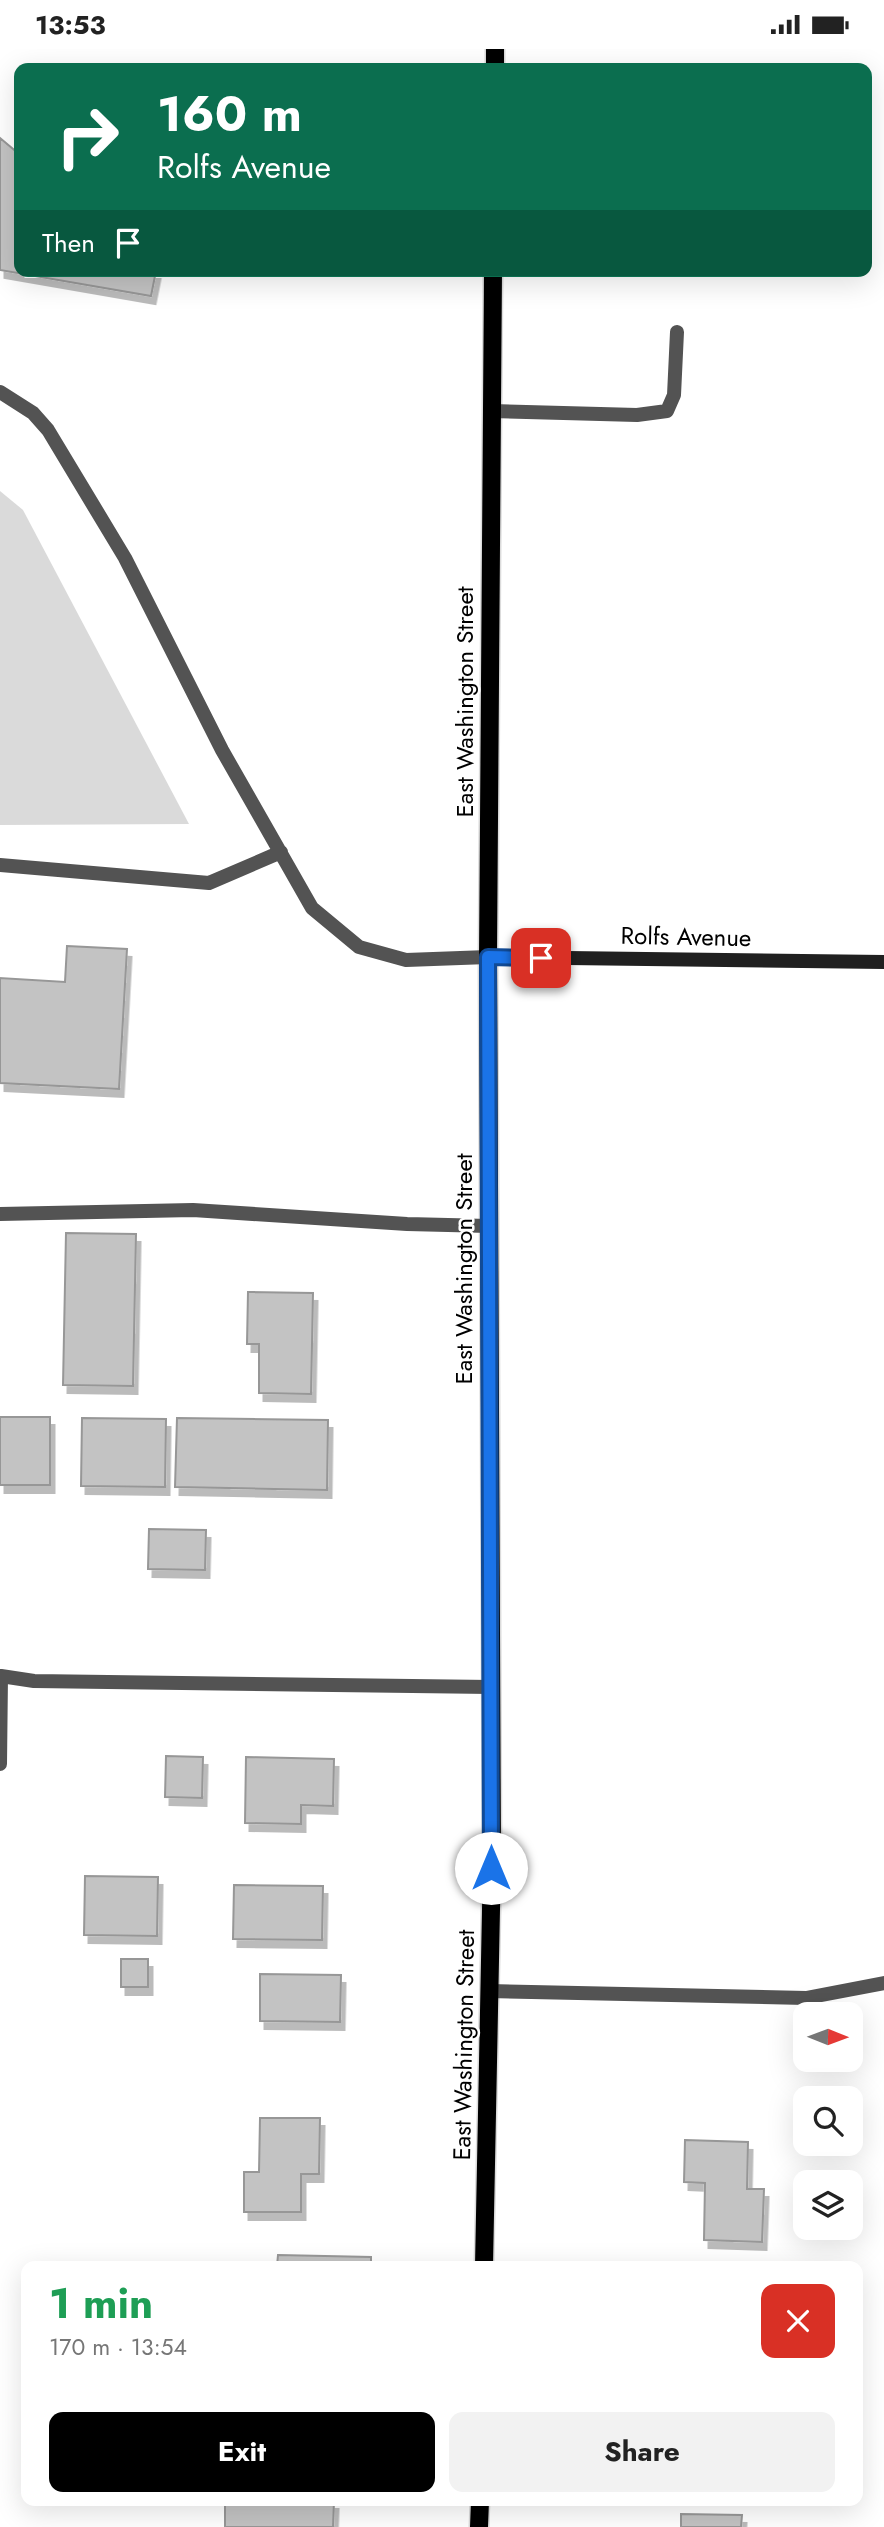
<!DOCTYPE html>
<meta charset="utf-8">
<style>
:root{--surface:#fff;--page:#f2f2f2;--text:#222;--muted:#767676;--accent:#000}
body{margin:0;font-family:Jost,sans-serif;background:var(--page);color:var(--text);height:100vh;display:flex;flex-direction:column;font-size:26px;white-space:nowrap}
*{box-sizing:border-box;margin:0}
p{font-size:23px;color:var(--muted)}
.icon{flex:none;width:38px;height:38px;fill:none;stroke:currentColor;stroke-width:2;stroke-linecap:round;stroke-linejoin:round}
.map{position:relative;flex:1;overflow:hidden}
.sheet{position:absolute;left:21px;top:2212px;width:842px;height:245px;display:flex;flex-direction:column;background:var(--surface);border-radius:14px;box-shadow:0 7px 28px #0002}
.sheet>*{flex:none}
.guide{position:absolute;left:14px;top:14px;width:858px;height:214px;border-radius:14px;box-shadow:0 7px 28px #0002;background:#0b6e4f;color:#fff;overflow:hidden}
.needle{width:46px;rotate:91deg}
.tools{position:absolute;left:793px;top:1953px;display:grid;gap:14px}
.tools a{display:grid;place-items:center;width:70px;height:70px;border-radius:14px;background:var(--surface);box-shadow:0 7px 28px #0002;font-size:35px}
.pin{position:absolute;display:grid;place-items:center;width:60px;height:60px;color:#fff;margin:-30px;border-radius:14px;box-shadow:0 4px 10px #0006}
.me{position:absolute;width:77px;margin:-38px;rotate:0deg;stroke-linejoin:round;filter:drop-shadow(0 0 5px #0008)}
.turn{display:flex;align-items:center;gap:24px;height:147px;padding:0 28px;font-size:32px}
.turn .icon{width:91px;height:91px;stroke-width:2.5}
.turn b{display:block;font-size:49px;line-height:60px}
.then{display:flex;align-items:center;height:66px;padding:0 28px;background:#0003;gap:14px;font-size:26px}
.round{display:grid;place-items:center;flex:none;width:74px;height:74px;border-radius:14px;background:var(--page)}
.summary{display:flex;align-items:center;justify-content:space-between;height:119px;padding:0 28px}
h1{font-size:42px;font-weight:700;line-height:52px;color:#1e9e55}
.cta{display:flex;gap:14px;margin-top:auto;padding:14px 28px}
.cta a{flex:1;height:80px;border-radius:14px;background:var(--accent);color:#fff;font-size:28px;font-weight:700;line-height:80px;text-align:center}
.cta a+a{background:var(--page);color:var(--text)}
.status{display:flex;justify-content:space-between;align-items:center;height:49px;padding:0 35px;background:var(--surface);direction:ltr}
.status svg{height:19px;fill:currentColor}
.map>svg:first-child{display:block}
</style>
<div class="status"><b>13:53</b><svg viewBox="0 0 49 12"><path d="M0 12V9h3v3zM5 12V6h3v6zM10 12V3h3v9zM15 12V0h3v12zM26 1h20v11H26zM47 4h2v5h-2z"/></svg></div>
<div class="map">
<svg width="884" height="2478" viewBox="0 0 884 2478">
<defs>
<filter id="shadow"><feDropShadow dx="4.5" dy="8" stdDeviation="0" flood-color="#0004"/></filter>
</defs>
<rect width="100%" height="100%" fill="#fff"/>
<path fill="#dadada" d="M0 442 23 461 189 775 0 776Z"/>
<path fill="#c3c3c3" stroke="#979797" stroke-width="2" filter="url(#shadow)" d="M0 89 19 105V222H156L151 247 0 221Z
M67 897 127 900 119 1040 0 1034V929L65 933Z
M66 1184 136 1185 133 1337 63 1336Z
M248 1243 313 1244 311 1345 259 1344V1295H247Z
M0 1368H50V1436H0Z
M82 1369 166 1370 165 1438 81 1437Z
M177 1369 328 1371 327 1441 175 1438Z
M149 1480 206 1481 205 1521 148 1520Z
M166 1707 203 1708 202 1749 165 1748Z
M246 1708 334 1710 333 1757 301 1756V1775L245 1774Z
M85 1827 158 1828 157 1887 84 1886Z
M234 1836 323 1837 322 1891 233 1890Z
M121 1910H148V1938H121Z
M260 1925 341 1926 340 1973 260 1972Z
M260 2069H320L319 2125H301V2163H244V2123H259Z
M685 2091 748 2093 747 2140H764L762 2193 704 2191 705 2134 684 2133Z
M278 2206 371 2208V2217H277Z
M225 2452H334L333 2478H225Z
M681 2465 742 2466 741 2478H681Z"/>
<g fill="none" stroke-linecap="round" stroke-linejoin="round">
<g stroke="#dbdbdb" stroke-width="21">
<path id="primary" d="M495 19V0
M484 2217 492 1809 488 908 493 222
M479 2478 480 2452"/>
</g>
<path stroke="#535353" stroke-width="14" d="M0 343 33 364 48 381 125 509 222 701 312 859 359 898 406 911 488 908
M492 362 637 366 667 362 674 346 677 283
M0 816 209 834 281 803
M0 1165 193 1161 407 1175 489 1177
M0 1715 1 1627 34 1632 491 1638
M489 1942 806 1949 884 1934"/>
<path stroke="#202020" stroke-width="14" d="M488 908 884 913"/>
<use href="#primary" stroke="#000" stroke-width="18"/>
</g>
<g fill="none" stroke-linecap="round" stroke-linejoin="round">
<g stroke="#114b97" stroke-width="18">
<path id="route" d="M491 1819 488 908 541 909"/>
</g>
<use href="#route" stroke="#1a73e8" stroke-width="12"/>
</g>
<g text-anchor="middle" stroke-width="5" stroke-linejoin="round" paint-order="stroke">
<g font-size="24" fill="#000" stroke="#fff">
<text transform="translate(465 653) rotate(-90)" y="8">East Washington Street</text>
<text transform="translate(686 888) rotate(1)" y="8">Rolfs Avenue</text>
<text transform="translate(464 1220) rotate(-90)" y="8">East Washington Street</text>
<text transform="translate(464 1996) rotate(-89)" y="8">East Washington Street</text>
</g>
</g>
</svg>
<div class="tools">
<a><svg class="needle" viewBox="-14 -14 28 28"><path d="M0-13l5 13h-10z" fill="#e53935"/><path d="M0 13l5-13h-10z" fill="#767676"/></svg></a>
<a><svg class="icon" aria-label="search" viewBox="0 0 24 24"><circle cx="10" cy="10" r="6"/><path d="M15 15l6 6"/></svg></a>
<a><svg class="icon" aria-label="layers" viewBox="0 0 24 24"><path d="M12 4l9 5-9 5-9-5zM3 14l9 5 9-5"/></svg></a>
</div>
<div class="pin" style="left:541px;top:909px;background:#d93025"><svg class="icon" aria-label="arrive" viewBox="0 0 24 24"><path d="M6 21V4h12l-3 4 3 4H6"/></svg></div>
<svg class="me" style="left:491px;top:1819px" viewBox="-20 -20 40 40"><circle r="19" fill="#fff"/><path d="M0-13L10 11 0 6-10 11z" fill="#1a73e8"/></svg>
<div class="guide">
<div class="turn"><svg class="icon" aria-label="right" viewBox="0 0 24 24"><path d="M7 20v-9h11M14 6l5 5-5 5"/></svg><div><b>160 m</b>Rolfs Avenue</div></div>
<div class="then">Then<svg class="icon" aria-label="arrive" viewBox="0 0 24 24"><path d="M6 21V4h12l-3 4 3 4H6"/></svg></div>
</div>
<section class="sheet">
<div class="summary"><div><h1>1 min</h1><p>170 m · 13:54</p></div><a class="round" style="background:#d93025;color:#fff"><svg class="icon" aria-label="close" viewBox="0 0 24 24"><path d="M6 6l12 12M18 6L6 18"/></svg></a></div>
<div class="cta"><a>Exit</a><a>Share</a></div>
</section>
</div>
